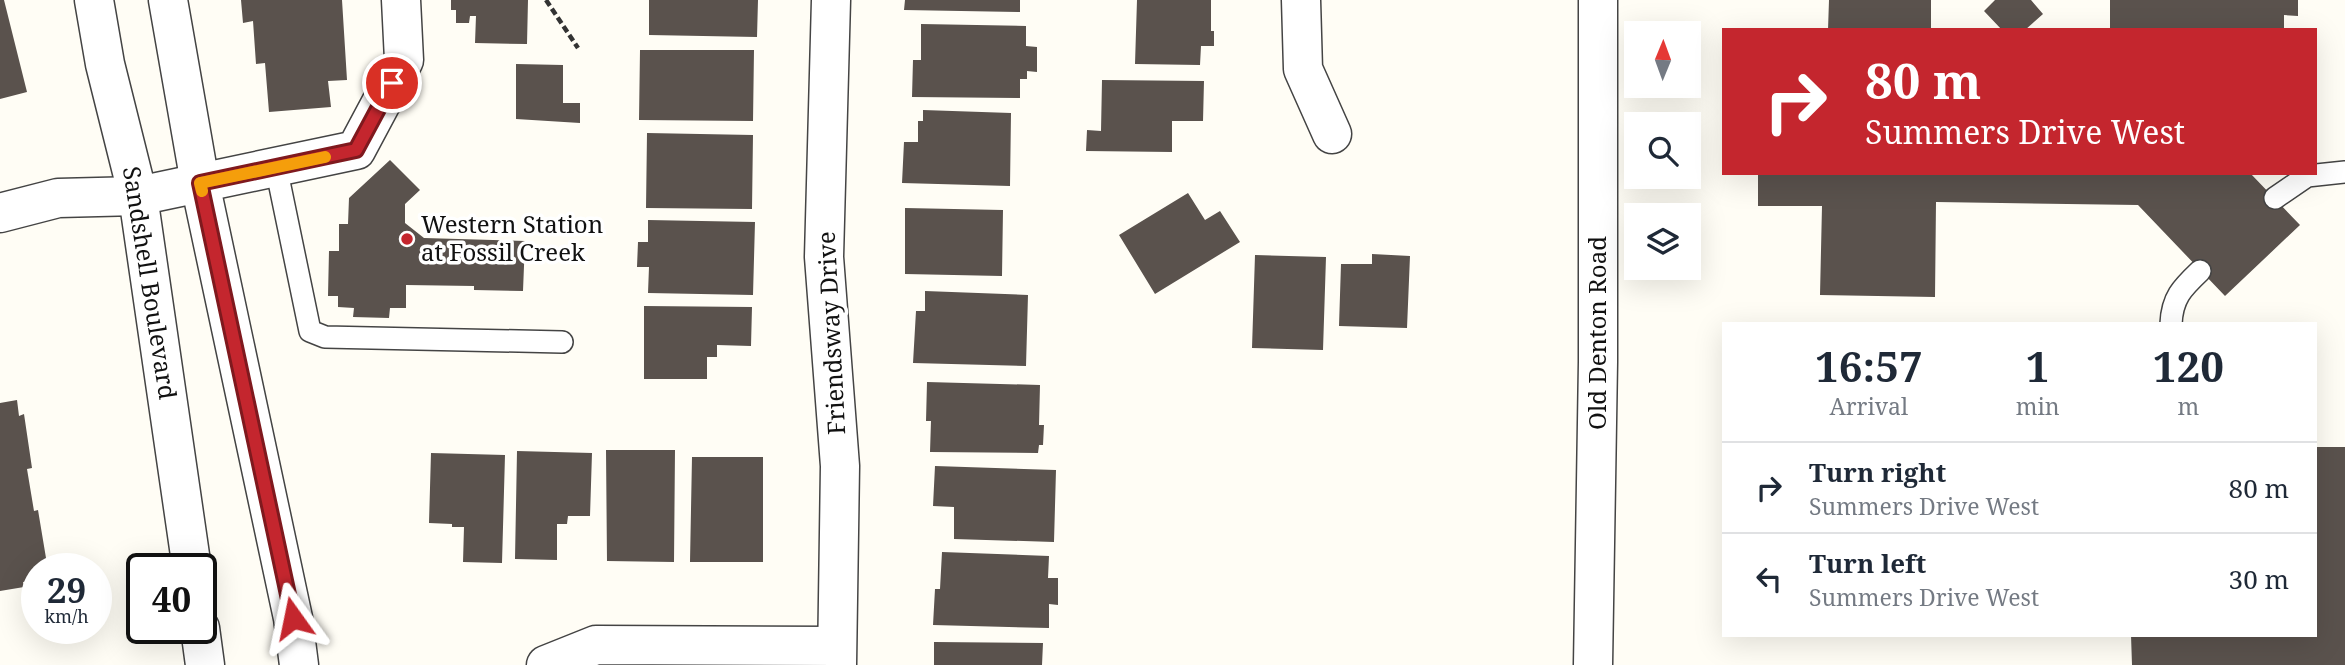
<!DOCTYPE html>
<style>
:root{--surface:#fff;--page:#f6f6f7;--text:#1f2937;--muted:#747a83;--line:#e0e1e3}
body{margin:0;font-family:"Noto Serif",serif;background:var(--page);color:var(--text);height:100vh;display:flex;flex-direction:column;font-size:26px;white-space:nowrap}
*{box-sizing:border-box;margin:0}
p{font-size:23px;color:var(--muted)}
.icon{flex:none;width:38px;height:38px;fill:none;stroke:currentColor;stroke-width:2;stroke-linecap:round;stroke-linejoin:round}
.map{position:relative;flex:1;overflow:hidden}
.drawer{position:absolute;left:1722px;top:322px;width:595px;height:315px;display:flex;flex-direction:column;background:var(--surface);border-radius:0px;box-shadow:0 7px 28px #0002}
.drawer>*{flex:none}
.hud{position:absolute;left:1722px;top:28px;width:595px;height:147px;border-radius:0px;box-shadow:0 7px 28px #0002;background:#c4262e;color:#fff;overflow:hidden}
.needle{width:46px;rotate:1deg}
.buttons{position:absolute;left:1624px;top:21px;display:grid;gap:14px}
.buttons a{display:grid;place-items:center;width:77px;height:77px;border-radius:0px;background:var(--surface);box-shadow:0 7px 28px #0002;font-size:35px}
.speed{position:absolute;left:21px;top:553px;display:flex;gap:14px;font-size:35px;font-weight:700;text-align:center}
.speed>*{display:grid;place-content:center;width:91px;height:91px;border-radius:50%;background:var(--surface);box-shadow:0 7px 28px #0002;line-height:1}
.speed small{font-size:18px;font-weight:400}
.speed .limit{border:4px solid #111;border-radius:10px;background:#fff;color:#111}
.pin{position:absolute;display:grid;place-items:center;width:60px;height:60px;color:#fff;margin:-30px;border:4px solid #fff;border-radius:50%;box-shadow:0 2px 7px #0007}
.me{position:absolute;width:77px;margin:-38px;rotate:348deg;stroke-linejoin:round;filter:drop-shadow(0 0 5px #0008)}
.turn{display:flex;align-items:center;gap:24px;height:147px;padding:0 28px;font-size:32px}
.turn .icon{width:91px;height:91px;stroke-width:2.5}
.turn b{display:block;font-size:49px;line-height:60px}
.eta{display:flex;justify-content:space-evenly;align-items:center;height:119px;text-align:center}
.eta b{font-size:42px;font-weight:700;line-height:49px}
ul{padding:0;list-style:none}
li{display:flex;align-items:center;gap:21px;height:91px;padding:0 28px;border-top:2px solid var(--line)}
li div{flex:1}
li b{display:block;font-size:26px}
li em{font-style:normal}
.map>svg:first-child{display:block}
</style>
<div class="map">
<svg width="2345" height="665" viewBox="0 0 2345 665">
<rect width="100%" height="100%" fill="#fffdf5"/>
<path fill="#5a524d" d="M0 0H4L27 92 0 99Z
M241 0H342L347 80 328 81 331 107 269 112 265 63 256 64 253 21 243 23Z
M451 0H528L527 44 475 43 476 16H470L469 23H456V10H451Z
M649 0H758L757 37 649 35Z
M905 0H1020V12L904 10Z
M1137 0H1211V31H1214V46H1201L1200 65 1135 64Z
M1829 0H1931V30H1828Z
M1995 0H2031L2043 14 2025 30H2002L1984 11Z
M2110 0H2298V16L2284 15V30H2110Z
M921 24 1026 26V46L1037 47V72L1027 71V79H1020V98L912 97 913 60H921Z
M640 50H754L753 121 639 120Z
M516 64 563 65V103H580V123L516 119Z
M1102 80 1204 81 1203 121H1172V152L1086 151 1087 130 1101 131Z
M923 110 1011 113 1010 186 902 183 904 142H918V121H923Z
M647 133 753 135 752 209 646 208Z
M390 160 420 190 405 204V223L424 238 525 241 523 291 474 290V286L406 285V308H390L389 318 353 317 354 308 338 307V296H328L329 251H339V224H348L349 198Z
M1758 173H2250L2300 225 2225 296 2138 205 1936 202 1935 297 1820 295 1822 206H1758Z
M1188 193 1205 220 1220 211 1240 242 1155 294 1119 235Z
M905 208 1003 210 1002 276 905 274Z
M648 220 755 222 753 295 648 293 649 267H637L638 242H648Z
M1372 254 1410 256 1407 328 1339 326 1341 264H1372Z
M1255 255 1326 257 1323 350 1252 348Z
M925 291 1028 295 1026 366 913 363 916 311H925Z
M644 306 752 307 751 346 717 345V357H707V379H644Z
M927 382 1040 385 1039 425H1044L1043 445H1039L1038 453 930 452 931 421H926Z
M17 400 19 416 24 414 32 468 27 469 34 511 38 510 47 564 41 566 42 569H37V580L23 582 24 587 0 591V403Z
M2315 447H2345V665H2132L2131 635H2315Z
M606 450H675L674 562 607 561Z
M517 451 592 453 590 516H568L567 524H557V560L515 559Z
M431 453 505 455 502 563 463 562 464 527H452V524L429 523Z
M692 457H763V562H690Z
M935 466 1056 470 1054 542 954 539V507L933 506Z
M942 552 1049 556 1048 578H1058V605L1049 604V628L933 625 935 589H940Z
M934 642 1043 643 1042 665H934Z"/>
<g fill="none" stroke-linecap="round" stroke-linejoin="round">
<g stroke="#444" stroke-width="24">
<path id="service" d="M276 167 310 331 325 337 562 342
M2275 198 2307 176 2345 172
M2171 324C2172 298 2182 288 2200 271"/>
</g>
<g stroke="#444" stroke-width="41">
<path id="minor" d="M831 0 824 257 840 466 837 665
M1301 0 1303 69 1332 134
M0 213 58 198 138 196 356 150 404 60 401 0
M546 665 596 645 837 646
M1593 665 1598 362V0"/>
</g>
<g stroke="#444" stroke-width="41">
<path id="tertiary" d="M94 0 105 64 138 196 192 569
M168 0 200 183 293 618 299 665
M200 628 205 665"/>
</g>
<path stroke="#333" stroke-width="4.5" stroke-dasharray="7 3.5" stroke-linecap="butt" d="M546 0 578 48"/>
<use href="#service" stroke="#fff" stroke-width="21"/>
<use href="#minor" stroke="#fff" stroke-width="38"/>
<use href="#tertiary" stroke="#fff" stroke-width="38"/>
</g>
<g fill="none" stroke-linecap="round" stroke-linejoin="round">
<g stroke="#7f191e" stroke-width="18">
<path id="route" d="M293 618 200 183 356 150 392 83"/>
</g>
<use href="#route" stroke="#c4262e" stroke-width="12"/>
<path stroke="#f59e0b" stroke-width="12" d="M202 191 200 183 325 157"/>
</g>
<circle fill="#c4262e" stroke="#fff" stroke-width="2.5" cx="407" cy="239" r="7"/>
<g text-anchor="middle" stroke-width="7" stroke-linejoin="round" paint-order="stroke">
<g font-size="24" fill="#111" stroke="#fff" text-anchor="start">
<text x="421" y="233">Western Station<tspan x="421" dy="28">at Fossil Creek</tspan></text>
</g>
<g font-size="24" fill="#111" stroke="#fff">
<text transform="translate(149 283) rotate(81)" y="8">Sandshell Boulevard</text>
<text transform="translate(832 333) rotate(-93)" y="8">Friendsway Drive</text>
<text transform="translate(1598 333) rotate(-90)" y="8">Old Denton Road</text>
</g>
</g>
</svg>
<div class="buttons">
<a><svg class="needle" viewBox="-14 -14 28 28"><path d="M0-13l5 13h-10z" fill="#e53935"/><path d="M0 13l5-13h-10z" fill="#747a83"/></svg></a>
<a><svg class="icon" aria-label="search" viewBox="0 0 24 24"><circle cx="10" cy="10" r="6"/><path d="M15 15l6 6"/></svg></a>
<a><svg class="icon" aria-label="layers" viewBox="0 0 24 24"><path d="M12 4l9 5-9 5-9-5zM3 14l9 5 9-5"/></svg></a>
</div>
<div class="speed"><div>29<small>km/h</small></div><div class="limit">40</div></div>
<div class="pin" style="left:392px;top:83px;background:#d93025"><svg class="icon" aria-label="arrive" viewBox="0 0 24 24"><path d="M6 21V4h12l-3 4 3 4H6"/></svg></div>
<svg class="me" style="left:293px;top:618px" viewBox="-20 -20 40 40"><path d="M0-17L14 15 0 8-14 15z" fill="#c4262e" stroke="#fff" stroke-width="4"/></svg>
<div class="hud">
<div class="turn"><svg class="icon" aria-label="right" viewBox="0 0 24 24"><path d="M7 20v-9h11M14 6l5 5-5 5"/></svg><div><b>80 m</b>Summers Drive West</div></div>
</div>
<section class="drawer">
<div class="eta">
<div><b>16:57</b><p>Arrival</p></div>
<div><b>1</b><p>min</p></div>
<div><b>120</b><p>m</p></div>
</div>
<ul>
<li><svg class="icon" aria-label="right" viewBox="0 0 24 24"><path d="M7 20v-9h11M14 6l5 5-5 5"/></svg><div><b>Turn right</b><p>Summers Drive West</p></div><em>80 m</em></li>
<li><svg class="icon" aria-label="left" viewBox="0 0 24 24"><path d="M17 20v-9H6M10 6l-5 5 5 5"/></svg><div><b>Turn left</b><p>Summers Drive West</p></div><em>30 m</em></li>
</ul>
</section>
</div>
